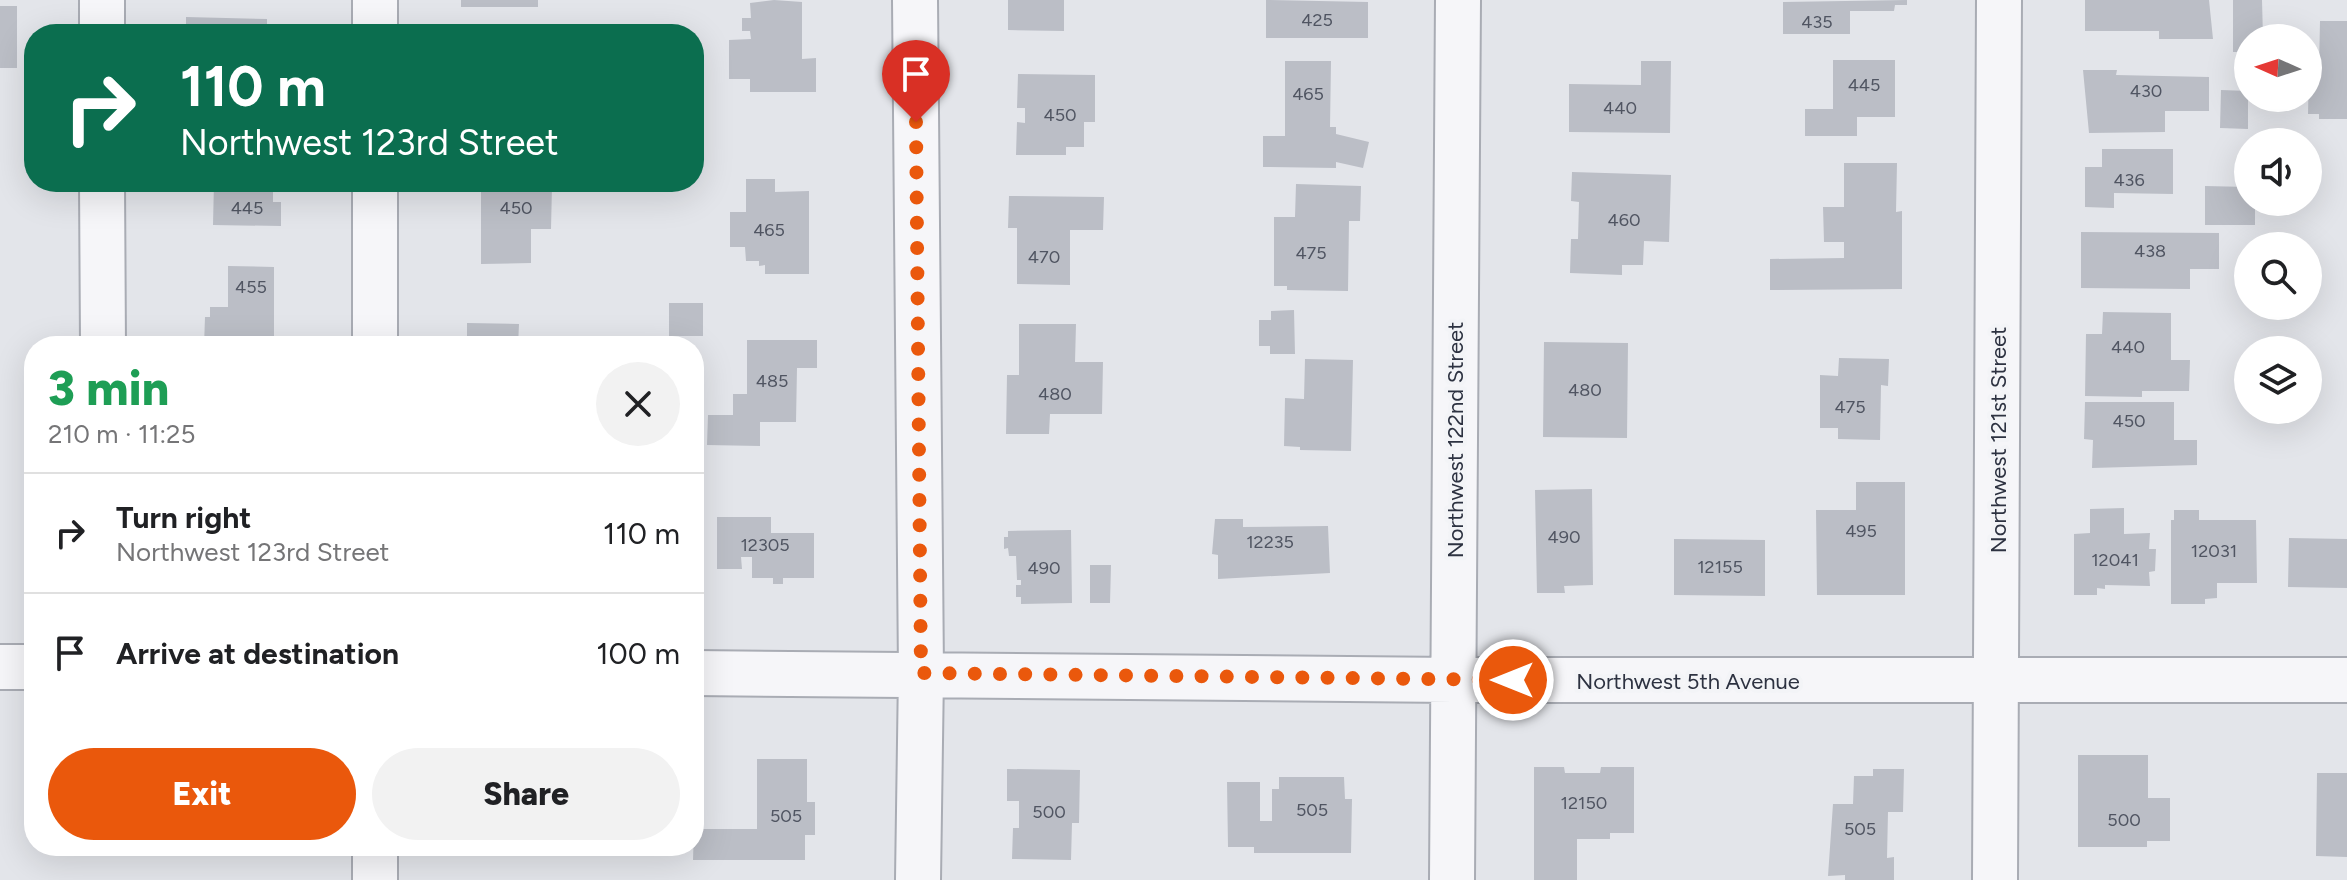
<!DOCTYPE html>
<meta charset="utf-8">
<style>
:root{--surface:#fff;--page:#f2f2f2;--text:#202124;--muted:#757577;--line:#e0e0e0;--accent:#ea580c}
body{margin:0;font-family:Figtree,sans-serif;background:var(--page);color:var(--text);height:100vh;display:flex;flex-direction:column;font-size:30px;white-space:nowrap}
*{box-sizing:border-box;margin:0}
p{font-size:26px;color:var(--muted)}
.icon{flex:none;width:44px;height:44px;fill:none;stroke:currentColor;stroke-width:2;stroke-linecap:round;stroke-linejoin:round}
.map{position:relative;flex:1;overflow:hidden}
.details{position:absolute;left:24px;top:336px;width:680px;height:520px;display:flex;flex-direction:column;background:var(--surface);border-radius:32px;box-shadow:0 8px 32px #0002}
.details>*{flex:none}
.guide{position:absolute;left:24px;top:24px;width:680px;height:168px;border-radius:32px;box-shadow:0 8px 32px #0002;background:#0b6e4f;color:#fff;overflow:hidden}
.needle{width:52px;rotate:273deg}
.fabs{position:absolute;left:2234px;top:24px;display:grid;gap:16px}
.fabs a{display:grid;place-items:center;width:88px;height:88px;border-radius:50%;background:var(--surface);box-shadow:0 8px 32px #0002;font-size:40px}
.pin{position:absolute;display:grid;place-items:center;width:68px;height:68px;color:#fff;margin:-82px -34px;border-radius:50% 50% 50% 0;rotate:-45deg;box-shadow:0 0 8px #0007}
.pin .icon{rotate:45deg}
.me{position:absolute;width:88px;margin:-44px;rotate:270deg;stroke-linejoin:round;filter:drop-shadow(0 0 6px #0008)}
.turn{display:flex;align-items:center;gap:28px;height:168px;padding:0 24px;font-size:36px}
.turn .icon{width:104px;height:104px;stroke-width:2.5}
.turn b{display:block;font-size:56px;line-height:68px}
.round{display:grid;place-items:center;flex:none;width:84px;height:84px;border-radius:42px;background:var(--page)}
.headline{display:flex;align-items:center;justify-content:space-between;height:136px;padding:0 24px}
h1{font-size:48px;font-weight:800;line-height:60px;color:#1e9e55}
.action{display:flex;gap:16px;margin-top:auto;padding:16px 24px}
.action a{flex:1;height:92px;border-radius:48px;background:var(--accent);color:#fff;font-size:32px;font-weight:800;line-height:92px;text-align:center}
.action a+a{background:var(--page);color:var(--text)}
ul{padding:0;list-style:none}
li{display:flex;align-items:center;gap:24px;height:120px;padding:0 24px;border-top:2px solid var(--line)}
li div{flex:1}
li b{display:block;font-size:30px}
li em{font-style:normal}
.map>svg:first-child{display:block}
</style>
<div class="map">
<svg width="2347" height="880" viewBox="0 0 2347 880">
<rect width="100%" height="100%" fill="#e3e5ea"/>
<path fill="#bbbec6" d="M461 0H538V7H461Z
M774 0 802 2V59L816 58V92H750V79H729V40L751 39 750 31H742V18H751L750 3Z
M1008 0H1064V31L1008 30Z
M1266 0 1368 2V38H1266Z
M1907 0V5H1895L1894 11H1850V34H1783V2Z
M2085 0H2209L2213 39H2159V31H2085Z
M2233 0H2262L2263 38H2248V52H2233Z
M0 6H17V68H0Z
M186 17 267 19V34H186Z
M2320 21H2347V119H2319V114H2308L2309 68H2319Z
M457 29H511V34H457Z
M1833 60H1895V117H1857V136H1805V109H1833Z
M1285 61H1331L1330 127H1336V134L1369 142 1363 168 1336 162V168L1263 167V136H1285Z
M1641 61H1671L1670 133 1569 132V84L1641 85Z
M2083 70H2117L2116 75 2209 77V111H2165V132L2089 133Z
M1018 74 1095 75V122H1084V147H1066V155H1016L1017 122 1025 123V108H1017Z
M2221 90 2248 91V129L2220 128Z
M2102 149H2173V194L2114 193V208L2085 207V167H2102Z
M1844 163H1897L1896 212 1902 211V289L1770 290V259L1844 258V242H1824L1823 207H1844Z
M1572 172 1671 175 1669 242 1644 241 1643 265H1622V275L1570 273 1571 239H1578L1579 202 1571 201Z
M746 179H775V192L809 191V274H765V265L759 266V261H746L745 247H730V212H746Z
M214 182H273V202H281V226L213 225Z
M481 182 552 186 551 229H531V263L481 264Z
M1296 184 1361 186 1360 221H1349L1348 291 1287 290V286H1274V217H1295Z
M2205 186 2248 187V202H2255V225H2205Z
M1009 196 1104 197 1103 230H1070V285L1017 284V228H1008Z
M2081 232 2219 233V269H2190V289L2081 288Z
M228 266 274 267V346H204L205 317H210V307H228Z
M669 303H703V336H669Z
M1294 310 1295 354H1270V346H1259V320H1271V311Z
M2103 312 2171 313V360H2190L2189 391H2142V397L2085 396 2086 334H2102Z
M467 323 519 324 518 346H467Z
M1019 324H1076L1075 362H1103L1102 414H1050L1049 434H1006L1007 375H1019Z
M747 340H817V368H797L796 422H760V446L707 445 708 415H733V394H747Z
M1544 342 1628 343 1627 438 1543 437Z
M1839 358 1889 359 1888 386 1881 385 1880 440 1838 439V428H1820V375L1838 376Z
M1305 359 1353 360 1351 451 1300 450V447L1284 446 1285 398 1304 399Z
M2085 402H2174V440H2197V465L2092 468 2093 440 2084 439Z
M1856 482H1905V595H1817L1816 510H1856Z
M1592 489 1593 585 1564 586 1565 593H1537L1535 490Z
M2124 508V534L2150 533 2149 549H2156L2155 571 2149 572 2150 586 2105 585V589L2097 588V595H2074V534L2090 533V509Z
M2174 510H2199V520H2256L2257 583H2217V598L2205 599V604H2171V520H2174Z
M717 517H771V533H814V578H783V584H773V578H752V557H741L742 569H717Z
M1215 519H1243V527L1328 526 1330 573 1218 579V555L1212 554Z
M1071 530 1072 603 1021 604V597H1016V585H1021V580H1017L1016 556H1009L1008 548 1004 549V537H1008V531Z
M2289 538 2347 539V588L2288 587Z
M1674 539 1765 540V596L1674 595Z
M1090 565H1111L1110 603H1090Z
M2078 755H2148V798H2170V841H2147V847H2078Z
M757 759H807V802H815V835H805V860H693L694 829H757Z
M1534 767H1564L1565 773H1600L1601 767H1634V833H1610V839H1577V880H1534Z
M1007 769 1080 770 1079 823H1072L1071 860 1012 859 1013 828H1019V801H1007Z
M1873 769H1904L1903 812H1888L1887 858 1894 857V880H1845V875L1828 876 1833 804H1853L1854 776H1873Z
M2317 773H2347V857L2316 856Z
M1279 777H1344L1345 799H1352L1351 853H1254V847H1228L1227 782H1260V821H1272V789H1279Z"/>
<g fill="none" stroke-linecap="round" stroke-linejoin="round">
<g stroke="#a9acb4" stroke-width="48">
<path id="minor" d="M375 0V34
M915 0 921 673 918 880
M102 34V0
M102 182 103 346
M375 182V346
M0 667H34
M694 673 1453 680H2347
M375 880V846
M1452 880 1458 0
M1995 880 1999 0"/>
</g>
<use href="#minor" stroke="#f6f6f9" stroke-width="44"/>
</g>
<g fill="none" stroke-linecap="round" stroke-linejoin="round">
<path stroke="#ea580c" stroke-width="14" stroke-dasharray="0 25.2" d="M916 122 921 673 1513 680"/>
</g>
<g text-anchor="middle" stroke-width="8" stroke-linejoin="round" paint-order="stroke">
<g font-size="18" fill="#505562">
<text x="1317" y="26">425</text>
<text x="1817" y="28">435</text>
<text x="1864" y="91">445</text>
<text x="2146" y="97">430</text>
<text x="1308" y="100">465</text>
<text x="1620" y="114">440</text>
<text x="1060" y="121">450</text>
<text x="2129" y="186">436</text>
<text x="247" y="214">445</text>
<text x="516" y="214">450</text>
<text x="1624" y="226">460</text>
<text x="769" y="236">465</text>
<text x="2150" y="257">438</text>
<text x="1311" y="259">475</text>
<text x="1044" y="263">470</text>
<text x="251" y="293">455</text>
<text x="2128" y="353">440</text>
<text x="772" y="387">485</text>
<text x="1585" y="396">480</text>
<text x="1055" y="400">480</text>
<text x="1850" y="413">475</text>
<text x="2129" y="427">450</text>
<text x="1861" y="537">495</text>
<text x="1564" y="543">490</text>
<text x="1270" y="548">12235</text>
<text x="765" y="551">12305</text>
<text x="2214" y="557">12031</text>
<text x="2115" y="566">12041</text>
<text x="1720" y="573">12155</text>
<text x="1044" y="574">490</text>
<text x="1584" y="809">12150</text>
<text x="1312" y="816">505</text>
<text x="1049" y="818">500</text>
<text x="786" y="822">505</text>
<text x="2124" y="826">500</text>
<text x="1860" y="835">505</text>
</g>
<g font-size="22" fill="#2d3241" stroke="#f3f4f7">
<text transform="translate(1455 440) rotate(-90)" y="8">Northwest 122nd Street</text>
<text transform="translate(1998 440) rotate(-90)" y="8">Northwest 121st Street</text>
<text x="1688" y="689">Northwest 5th Avenue</text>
</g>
</g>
</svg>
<div class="fabs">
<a><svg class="needle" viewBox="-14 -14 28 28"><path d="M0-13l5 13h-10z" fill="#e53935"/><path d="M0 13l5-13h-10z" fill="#757577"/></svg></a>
<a><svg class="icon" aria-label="sound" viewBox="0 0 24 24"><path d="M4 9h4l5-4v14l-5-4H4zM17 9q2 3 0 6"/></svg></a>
<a><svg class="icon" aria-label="search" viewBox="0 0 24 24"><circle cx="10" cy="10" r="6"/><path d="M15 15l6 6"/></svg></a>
<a><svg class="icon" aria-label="layers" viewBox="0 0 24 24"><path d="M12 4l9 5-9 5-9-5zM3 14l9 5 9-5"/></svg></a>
</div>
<div class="pin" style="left:916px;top:122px;background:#d93025"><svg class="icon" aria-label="arrive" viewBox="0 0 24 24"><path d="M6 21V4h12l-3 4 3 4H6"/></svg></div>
<svg class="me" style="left:1513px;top:680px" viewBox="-20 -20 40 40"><circle r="17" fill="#ea580c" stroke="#fff" stroke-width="3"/><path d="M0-11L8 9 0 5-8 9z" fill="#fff"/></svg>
<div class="guide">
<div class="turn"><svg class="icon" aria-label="right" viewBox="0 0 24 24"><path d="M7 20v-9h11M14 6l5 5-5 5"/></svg><div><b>110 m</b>Northwest 123rd Street</div></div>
</div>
<section class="details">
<div class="headline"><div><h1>3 min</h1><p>210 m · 11:25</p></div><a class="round"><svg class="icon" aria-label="close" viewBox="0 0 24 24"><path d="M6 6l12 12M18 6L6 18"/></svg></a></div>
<ul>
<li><svg class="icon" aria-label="right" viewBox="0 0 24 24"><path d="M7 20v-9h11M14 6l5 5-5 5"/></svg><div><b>Turn right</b><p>Northwest 123rd Street</p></div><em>110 m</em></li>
<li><svg class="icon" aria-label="arrive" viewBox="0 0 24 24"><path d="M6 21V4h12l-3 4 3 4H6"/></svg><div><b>Arrive at destination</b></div><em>100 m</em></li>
</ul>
<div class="action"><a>Exit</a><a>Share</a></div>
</section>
</div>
